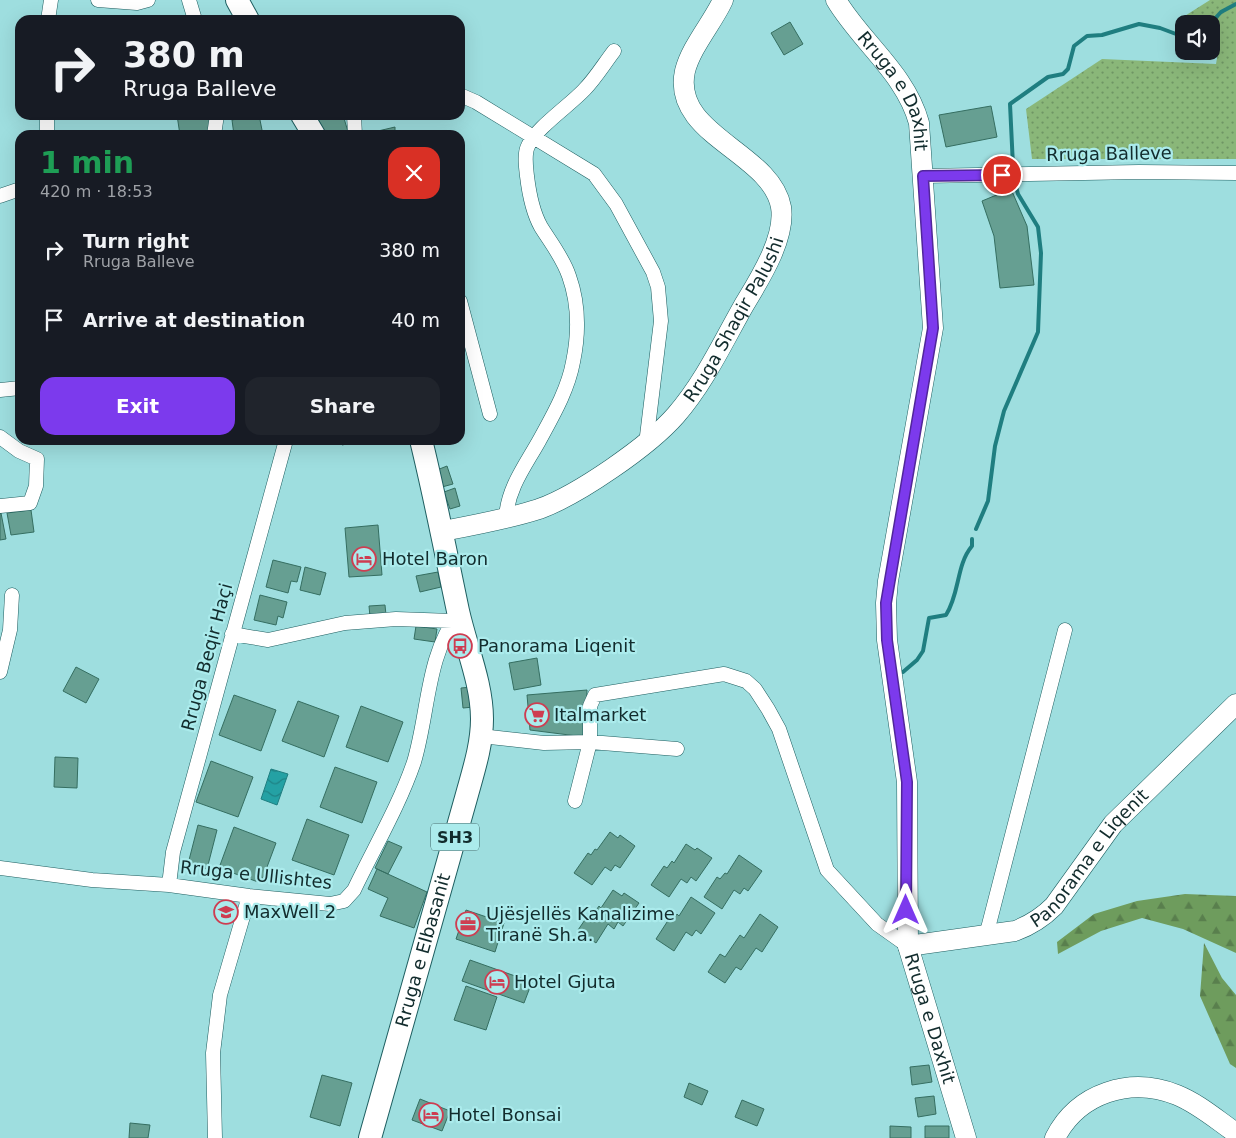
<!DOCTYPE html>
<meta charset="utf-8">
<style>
:root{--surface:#171b24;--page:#20242c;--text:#f1f3f6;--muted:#9ea1a6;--accent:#7c3aed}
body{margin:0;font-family:"DejaVu Sans",sans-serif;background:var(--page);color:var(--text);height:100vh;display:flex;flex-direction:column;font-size:19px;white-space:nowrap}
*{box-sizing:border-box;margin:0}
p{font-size:16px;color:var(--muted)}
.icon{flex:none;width:28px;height:28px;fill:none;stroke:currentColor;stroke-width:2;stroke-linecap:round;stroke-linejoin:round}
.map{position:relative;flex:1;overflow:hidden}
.side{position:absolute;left:15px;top:130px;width:450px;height:315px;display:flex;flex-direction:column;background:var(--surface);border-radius:15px;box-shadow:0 5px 20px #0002}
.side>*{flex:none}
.top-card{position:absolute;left:15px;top:15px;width:450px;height:105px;border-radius:15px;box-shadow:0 5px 20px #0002;background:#171b24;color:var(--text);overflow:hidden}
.fabs{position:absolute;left:1175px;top:15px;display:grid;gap:10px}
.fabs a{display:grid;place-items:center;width:45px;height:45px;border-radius:10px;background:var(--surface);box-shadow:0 5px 20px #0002;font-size:25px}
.pin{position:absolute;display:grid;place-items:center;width:42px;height:42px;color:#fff;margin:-21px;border:2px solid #fff;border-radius:50%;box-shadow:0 1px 5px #0007}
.me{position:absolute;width:55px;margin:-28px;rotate:0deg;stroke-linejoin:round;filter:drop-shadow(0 0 4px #0008)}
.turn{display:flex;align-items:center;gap:18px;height:105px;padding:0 25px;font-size:22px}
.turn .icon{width:65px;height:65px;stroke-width:2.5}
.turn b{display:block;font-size:35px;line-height:42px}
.round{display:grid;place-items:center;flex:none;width:52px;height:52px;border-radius:15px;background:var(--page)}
.head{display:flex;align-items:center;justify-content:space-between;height:85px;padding:0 25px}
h1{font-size:30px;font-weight:800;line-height:38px;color:#1e9e55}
.button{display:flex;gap:10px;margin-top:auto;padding:10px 25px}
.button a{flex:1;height:58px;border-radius:15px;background:var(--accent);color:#fff;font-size:20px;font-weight:800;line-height:58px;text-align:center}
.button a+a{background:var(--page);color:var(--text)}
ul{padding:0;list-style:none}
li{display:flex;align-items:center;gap:15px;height:70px;padding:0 25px}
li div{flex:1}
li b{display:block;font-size:19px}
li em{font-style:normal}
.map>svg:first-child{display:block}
</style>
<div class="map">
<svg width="1236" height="1138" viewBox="0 0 1236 1138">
<defs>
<pattern id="grass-dots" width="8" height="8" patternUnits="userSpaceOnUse" patternTransform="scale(1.25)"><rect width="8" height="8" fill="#8ab779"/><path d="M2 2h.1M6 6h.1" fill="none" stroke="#6f9564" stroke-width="1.8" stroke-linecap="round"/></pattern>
<pattern id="forest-firs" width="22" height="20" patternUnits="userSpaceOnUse" patternTransform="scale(1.25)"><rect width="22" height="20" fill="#6e9c5d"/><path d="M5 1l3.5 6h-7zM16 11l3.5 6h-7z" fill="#597f4d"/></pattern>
<pattern id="water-waves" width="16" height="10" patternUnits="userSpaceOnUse" patternTransform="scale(1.25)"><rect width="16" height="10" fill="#24a1a4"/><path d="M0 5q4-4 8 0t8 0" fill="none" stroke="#1e8386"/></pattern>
</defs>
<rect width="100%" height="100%" fill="#9ededf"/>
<path fill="url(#grass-dots)" d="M1210 0H1236V159H1032L1026 109 1102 59 1216 64 1218 52 1211 46V24H1185L1180 19Z"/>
<path fill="url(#forest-firs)" d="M1185 894 1236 896V953L1183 929 1142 918 1101 931 1058 954 1057 942 1094 914 1137 901Z
M1204 943 1222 978 1236 995V1068L1230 1064 1200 996Z"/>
<path fill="url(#water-waves)" stroke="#1f7e80" d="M271 769 288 774 277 805 261 799Z"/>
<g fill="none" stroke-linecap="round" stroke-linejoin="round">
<path stroke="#1f7e80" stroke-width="4" d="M1210 24 1221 12 1236 4
M1013 166 1010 104 1048 77 1063 74 1068 69 1074 46 1087 36 1102 35 1139 24 1160 28 1184 37
M976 529 988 501 995 446 1004 411 1038 332 1041 253 1038 227 1018 194 1015 183
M903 672 917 660 923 651 929 618 946 615C960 593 956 565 972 546V539"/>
</g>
<path fill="#669f92" stroke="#356e61" d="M790 22 803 44 784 55 771 33Z
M991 106 997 137 946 147 939 115Z
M177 115H209L211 134 180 135Z
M259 115 263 135H234L232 120Z
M316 115H343L349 135H326Z
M395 127V135H361Z
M1011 189 1027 226 1034 285 1000 288 994 236 982 201Z
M341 440H366L342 445Z
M447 466 453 484 442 487 437 470Z
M455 488 460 506 450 509 444 492Z
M31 510 34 532 11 535 7 513Z
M1 513 6 539 0 540V514Z
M378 525 382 575 349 577 345 528Z
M273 560 301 567 297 582 291 581 288 593 266 587Z
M305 567 326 573 320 595 300 590Z
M438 572 441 587 420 592 416 576Z
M260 595 287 602 283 618 278 616 276 625 254 620Z
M385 605 386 615 370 617 369 606Z
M416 626 437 629 435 642 414 639Z
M537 658 541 685 514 690 509 663Z
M76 667 99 679 86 703 63 691Z
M472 687 474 707 463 708 461 688Z
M587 690 585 737 530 730 527 695Z
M234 695 276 710 261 751 219 735Z
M298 701 339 716 324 757 282 741Z
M361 706 403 722 388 762 346 747Z
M55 757 78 758 77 788 54 787Z
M211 761 253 777 238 817 196 802Z
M335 767 377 782 362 823 320 807Z
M307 819 349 835 334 875 292 860Z
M198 825 217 830 207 869 188 864Z
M234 827 276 843 261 883 219 868Z
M610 832 618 838 620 835 635 846 620 868 615 865 611 871 605 867 592 885 574 873 588 853 591 855 595 849 597 850Z
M388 841 402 847 388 874 375 868Z
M686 844 695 850 697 848 712 858 696 881 691 877 687 883 681 879 669 897 651 885 664 866 667 868 672 861 674 863Z
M739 855 762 871 748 891 744 888 740 894 734 890 722 909 704 897 717 877 720 879 725 873 727 874Z
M377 869 427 892 414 928 380 916 388 898 368 889Z
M613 890 622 896 624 893 639 903 623 926 618 922 614 929 608 924 596 943 578 930 591 911 594 913 599 906 601 908Z
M691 897 715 913 701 934 696 930 692 936 686 932 674 951 656 939 669 919 672 921 677 914 679 916Z
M466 910 504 923 495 952 456 939Z
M760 914 778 927 762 952 756 948 741 970 736 967 725 983 708 972 720 954 725 957 740 935 744 938Z
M470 960 532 982 524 1003 462 981Z
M466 986 497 997 486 1030 454 1020Z
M929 1065 932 1082 912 1085 910 1067Z
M322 1075 352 1083 340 1126 310 1117Z
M689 1083 708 1091 702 1105 684 1097Z
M934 1096 936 1114 918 1117 915 1098Z
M420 1099 450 1111 442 1131 412 1120Z
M742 1100 764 1109 757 1126 735 1117Z
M130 1123 150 1125 148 1138H129Z
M890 1126 911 1127V1138H890Z
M925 1126H949V1138H925Z"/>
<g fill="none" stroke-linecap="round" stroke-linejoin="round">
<g stroke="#1e5e60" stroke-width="15">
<path id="street" d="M98 0 137 3 148 0
M189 0 195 20
M48 20 51 0
M460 95 476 102 594 174 616 204 653 272 658 287 661 321 646 444
M354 115 355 135
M47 135V115
M214 135 217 115
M923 176 1139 172 1236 173
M0 196 20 189
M460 301 490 414
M0 390 20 388
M0 437 19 451 37 459 36 486 30 503 0 506
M506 517C508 488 525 466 539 441 552 417 568 390 573 362 579 333 579 304 569 276 563 258 551 243 541 227 532 211 529 193 527 176 526 167 524 154 528 146 535 129 570 105 584 90 595 79 604 64 614 51
M232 634 268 640 345 623 396 619 452 621
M0 672 10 630 12 595
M481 736 544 743 590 742 677 749
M575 801 590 742V706L595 695 724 674 746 681 755 689 768 709 779 729 827 870 877 924 908 946
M0 868 92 880 169 885 249 896 330 904 344 901 354 890C374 848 399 806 414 762 429 712 426 656 459 613
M169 885 173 852 286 440
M986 936 1065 630
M215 1138 213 1053 220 995 249 896"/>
</g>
<g stroke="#1e5e60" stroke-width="21">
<g id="secondary">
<path id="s1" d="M836 0C861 42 906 74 919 123L933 328 888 581 886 603 887 640 907 782 908 946 966 1138"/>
<path id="s2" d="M443 531C475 525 508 519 539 509 578 495 649 446 676 415 704 383 723 342 744 305 759 280 786 238 781 207 771 152 671 135 685 71 691 47 713 22 723 0"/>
<path id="s3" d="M908 946 1015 931C1031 925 1042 918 1054 906L1113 824 1236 704"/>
<path d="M1055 1138C1078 1093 1130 1076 1177 1095 1199 1104 1217 1120 1236 1133"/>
</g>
</g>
<g stroke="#1e5e60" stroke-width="24">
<g id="primary">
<path d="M237 0 248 20"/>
<path d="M302 115 314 135"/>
<path id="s4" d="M370 1138 466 798C473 772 482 746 482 719 482 683 466 647 458 611 446 554 435 497 421 440"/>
</g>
</g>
<use href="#street" stroke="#fff" stroke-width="14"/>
<use href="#secondary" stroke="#fff" stroke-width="20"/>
<use href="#primary" stroke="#fff" stroke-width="22"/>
</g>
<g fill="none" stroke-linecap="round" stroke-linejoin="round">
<g stroke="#51269a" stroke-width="12">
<path id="route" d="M906 910 907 782 887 640 886 603 933 328 923 176 1002 175"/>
</g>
<use href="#route" stroke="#7c3aed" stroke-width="9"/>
</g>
<defs>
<g id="hotel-ring" transform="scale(1.25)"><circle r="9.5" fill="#abebec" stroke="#ce3d51" stroke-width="1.5"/><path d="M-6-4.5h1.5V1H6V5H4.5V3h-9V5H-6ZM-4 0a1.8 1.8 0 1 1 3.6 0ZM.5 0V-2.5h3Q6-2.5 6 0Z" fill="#ce3d51"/></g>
<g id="bus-ring" transform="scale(1.25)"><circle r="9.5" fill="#abebec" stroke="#ce3d51" stroke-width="1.5"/><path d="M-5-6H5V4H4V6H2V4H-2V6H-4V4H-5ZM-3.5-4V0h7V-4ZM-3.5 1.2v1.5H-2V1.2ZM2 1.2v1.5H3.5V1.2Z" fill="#ce3d51"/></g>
<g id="supermarket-ring" transform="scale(1.25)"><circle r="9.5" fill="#abebec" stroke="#ce3d51" stroke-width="1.5"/><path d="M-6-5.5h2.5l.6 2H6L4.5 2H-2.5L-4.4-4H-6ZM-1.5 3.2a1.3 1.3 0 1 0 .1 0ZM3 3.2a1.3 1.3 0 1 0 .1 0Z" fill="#ce3d51"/></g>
<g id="school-ring" transform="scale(1.25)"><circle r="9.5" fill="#abebec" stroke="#ce3d51" stroke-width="1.5"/><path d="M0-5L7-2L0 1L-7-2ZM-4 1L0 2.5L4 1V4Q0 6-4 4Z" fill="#ce3d51"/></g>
<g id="office-ring" transform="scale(1.25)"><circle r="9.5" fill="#abebec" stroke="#ce3d51" stroke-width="1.5"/><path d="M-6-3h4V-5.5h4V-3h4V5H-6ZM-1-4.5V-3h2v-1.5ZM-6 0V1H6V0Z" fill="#ce3d51"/></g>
</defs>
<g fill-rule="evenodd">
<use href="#hotel-ring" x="364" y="559"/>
<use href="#bus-ring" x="460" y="646"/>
<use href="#supermarket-ring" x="537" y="715"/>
<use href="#school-ring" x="226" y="912"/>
<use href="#office-ring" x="468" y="924"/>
<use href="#hotel-ring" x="497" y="982"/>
<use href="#hotel-ring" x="431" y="1115"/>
</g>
<g text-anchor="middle" stroke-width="4.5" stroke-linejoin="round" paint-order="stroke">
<rect fill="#abebec" stroke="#406566" stroke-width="1" x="431" y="823.5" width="48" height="27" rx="4"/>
<g font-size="16" font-weight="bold" fill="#122c2d">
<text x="455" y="843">SH3</text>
</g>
<g font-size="18" fill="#122c2d" stroke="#abebec">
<text dy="6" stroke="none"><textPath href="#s1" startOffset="110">Rruga e Daxhit</textPath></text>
<text transform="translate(1109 154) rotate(-1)" y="6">Rruga Balleve</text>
<text dy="6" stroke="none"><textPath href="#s2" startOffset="378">Rruga Shaqir Palushi</textPath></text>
<text transform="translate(207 657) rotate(-75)" y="6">Rruga Beqir Haçi</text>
<text dy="6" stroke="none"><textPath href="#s3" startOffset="214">Panorama e Liqenit</textPath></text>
<text transform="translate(256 875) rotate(6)" y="6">Rruga e Ullishtes</text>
<text dy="6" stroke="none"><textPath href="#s4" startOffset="195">Rruga e Elbasanit</textPath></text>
<text dy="6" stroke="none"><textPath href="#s1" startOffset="1054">Rruga e Daxhit</textPath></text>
</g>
<g font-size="18" fill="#122c2d" stroke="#abebec" text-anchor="start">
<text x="382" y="565">Hotel Baron</text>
<text x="478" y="652">Panorama Liqenit</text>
<text x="554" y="721">Italmarket</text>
<text x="244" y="918">MaxWell 2</text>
<text x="486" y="920">Ujësjellës Kanalizime<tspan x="486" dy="21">Tiranë Sh.a.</tspan></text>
<text x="514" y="988">Hotel Gjuta</text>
<text x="448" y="1121">Hotel Bonsai</text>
</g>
</g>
</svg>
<div class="fabs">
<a><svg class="icon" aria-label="sound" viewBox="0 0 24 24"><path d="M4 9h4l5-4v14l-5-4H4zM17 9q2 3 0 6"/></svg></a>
</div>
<div class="pin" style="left:1002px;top:175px;background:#d93025"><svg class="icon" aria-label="arrive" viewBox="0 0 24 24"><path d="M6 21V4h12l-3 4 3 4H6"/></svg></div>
<svg class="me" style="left:906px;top:910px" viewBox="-20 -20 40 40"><path d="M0-17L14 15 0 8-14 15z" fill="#7c3aed" stroke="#fff" stroke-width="4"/></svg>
<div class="top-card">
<div class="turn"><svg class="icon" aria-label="right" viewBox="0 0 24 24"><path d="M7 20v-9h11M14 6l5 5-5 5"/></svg><div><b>380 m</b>Rruga Balleve</div></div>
</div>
<section class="side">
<div class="head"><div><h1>1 min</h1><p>420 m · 18:53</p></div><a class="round" style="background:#d93025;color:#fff"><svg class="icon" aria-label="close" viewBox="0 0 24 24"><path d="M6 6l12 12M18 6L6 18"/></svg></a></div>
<ul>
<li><svg class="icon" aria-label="right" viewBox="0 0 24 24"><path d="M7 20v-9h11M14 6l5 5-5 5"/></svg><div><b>Turn right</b><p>Rruga Balleve</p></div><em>380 m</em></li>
<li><svg class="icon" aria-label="arrive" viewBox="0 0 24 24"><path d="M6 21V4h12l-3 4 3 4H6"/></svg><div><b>Arrive at destination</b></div><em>40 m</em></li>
</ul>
<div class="button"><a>Exit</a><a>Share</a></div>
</section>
</div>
